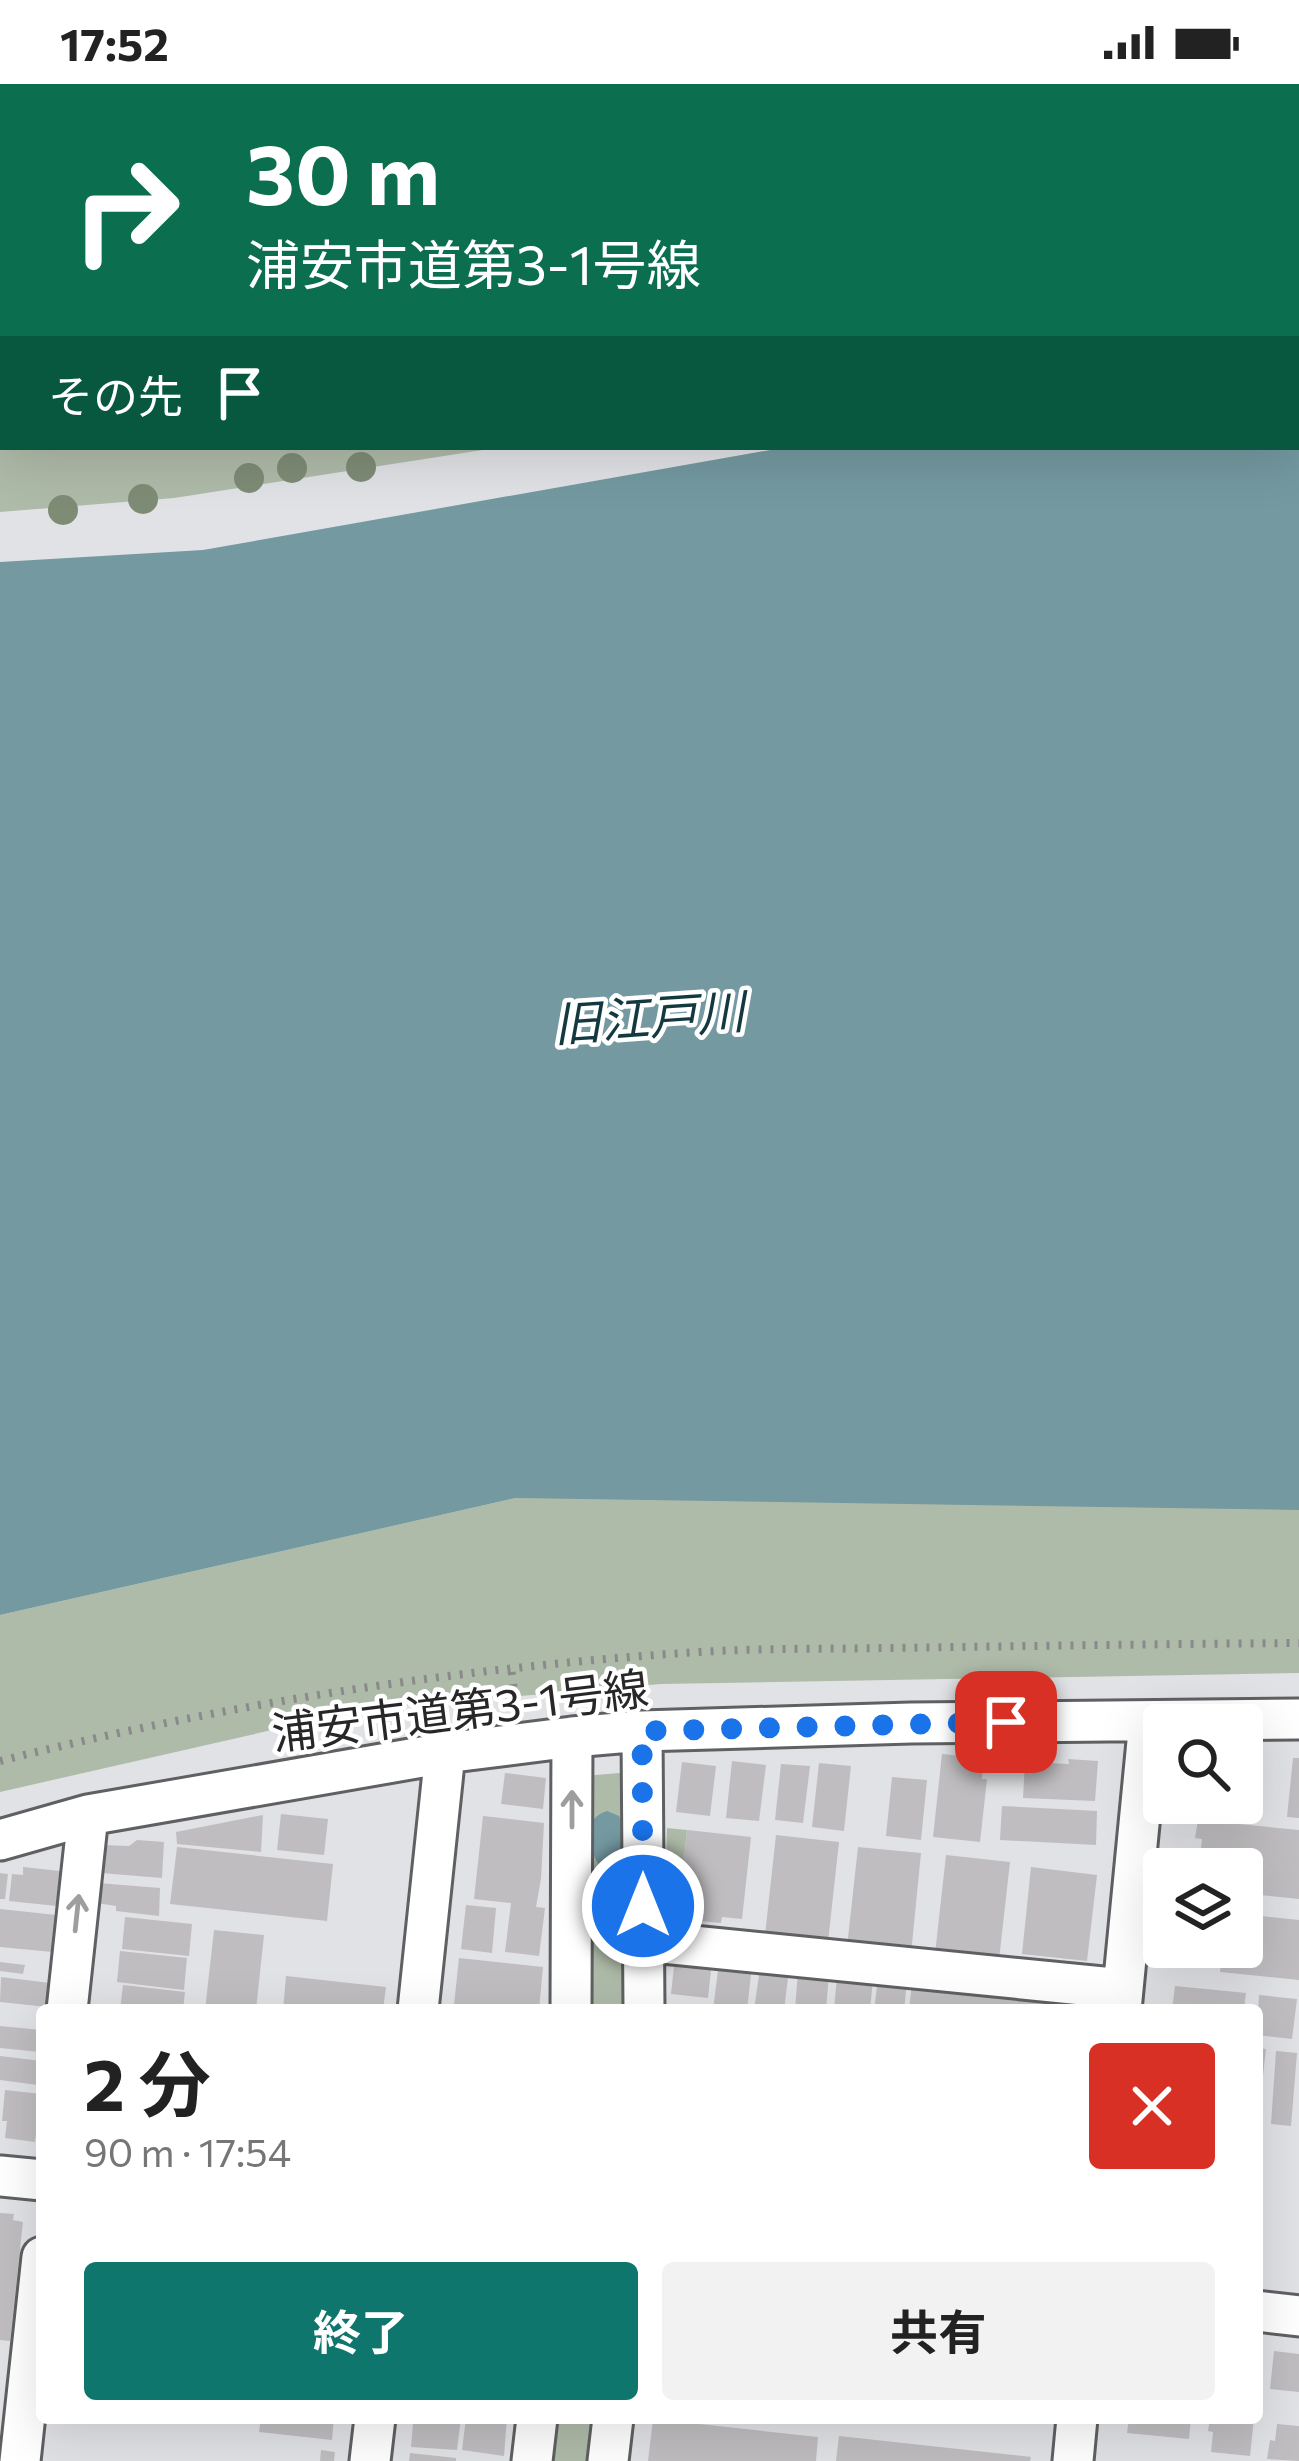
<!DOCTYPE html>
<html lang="ja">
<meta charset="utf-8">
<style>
:root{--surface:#fff;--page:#f2f2f2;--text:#222;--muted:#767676;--accent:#0f766e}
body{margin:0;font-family:Commissioner,"Noto Sans JP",sans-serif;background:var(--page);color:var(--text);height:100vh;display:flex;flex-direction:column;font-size:45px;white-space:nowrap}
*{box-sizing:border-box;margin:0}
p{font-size:39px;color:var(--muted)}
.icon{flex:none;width:66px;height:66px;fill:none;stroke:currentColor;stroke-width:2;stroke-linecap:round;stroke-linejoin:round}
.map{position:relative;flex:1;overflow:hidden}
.panel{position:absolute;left:36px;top:1920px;width:1227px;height:420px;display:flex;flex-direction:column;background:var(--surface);border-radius:12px;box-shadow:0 12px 48px #0002}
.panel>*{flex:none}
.hud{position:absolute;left:0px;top:0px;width:1299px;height:366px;box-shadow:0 12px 48px #0002;background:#0b6e4f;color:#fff;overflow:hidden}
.buttons{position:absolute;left:1143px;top:1620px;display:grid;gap:24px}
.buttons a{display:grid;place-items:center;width:120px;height:120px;border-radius:12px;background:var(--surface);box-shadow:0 12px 48px #0002;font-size:60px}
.pin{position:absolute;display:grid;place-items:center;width:102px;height:102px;color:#fff;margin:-51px;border-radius:24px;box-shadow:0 6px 18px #0006}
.me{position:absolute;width:132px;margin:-66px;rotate:0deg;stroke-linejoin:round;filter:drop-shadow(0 0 9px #0008)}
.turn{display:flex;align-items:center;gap:42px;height:252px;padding:0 48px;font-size:54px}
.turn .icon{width:156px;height:156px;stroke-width:2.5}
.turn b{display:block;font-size:84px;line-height:102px}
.then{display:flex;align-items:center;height:114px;padding:0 48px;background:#0003;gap:24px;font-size:45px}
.round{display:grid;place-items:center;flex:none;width:126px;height:126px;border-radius:12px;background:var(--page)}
.head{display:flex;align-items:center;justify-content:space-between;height:204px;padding:0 48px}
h1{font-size:72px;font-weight:700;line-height:90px}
.primary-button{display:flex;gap:24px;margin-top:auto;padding:24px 48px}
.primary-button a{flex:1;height:138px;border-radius:12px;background:var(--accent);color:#fff;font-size:48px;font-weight:700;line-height:138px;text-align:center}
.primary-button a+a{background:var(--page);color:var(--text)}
.status{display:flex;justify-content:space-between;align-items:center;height:84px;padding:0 60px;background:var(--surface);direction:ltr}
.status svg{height:33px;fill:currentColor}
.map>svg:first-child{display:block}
</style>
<div class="status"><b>17:52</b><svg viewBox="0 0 49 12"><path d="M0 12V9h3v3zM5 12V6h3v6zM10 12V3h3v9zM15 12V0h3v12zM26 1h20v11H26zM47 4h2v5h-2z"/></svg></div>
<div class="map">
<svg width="1299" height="2377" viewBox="0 0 1299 2377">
<rect width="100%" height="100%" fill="#e1e2e5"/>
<path fill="#afbba9" d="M506 0H1299V55H1296V3H506Z
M3 349V363H502L174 414 0 428V350Z
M1299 1412V1589L661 1600 364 1625 0 1708V1531L516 1414Z
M631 1688 632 1926H581L584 1692Z
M667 1744 687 1746 678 1835 665 1834Z
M549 2334H600L595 2377H544Z"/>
<path fill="#7499a1" d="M1299 220V1426L516 1414 0 1531V478L203 466 787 363H1296V221Z
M607 1727 619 1732C628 1753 622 1770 610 1788L605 1789C590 1772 577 1736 607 1727Z"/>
<path fill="#bfbdbf" d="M942 1670 984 1674 982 1695H987L980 1758 933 1753Z
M1293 1674H1299V1734L1287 1733Z
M1068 1675 1098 1677 1095 1717 1023 1714 1025 1678 1069 1680Z
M732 1677 766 1681 759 1737 726 1734Z
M682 1678 716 1682 710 1732 676 1728Z
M819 1679 851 1682 844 1747 812 1743Z
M781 1680 810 1682 803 1739 775 1736Z
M505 1689 546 1694 543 1725 501 1720Z
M892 1693 927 1696 921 1756 886 1752Z
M1242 1697 1253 1699 1250 1729 1195 1723 1196 1719H1242Z
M1002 1722 1097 1727 1096 1761 1000 1756Z
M281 1730 328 1735 324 1771 277 1766Z
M263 1731 261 1768 177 1760 176 1748Z
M483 1732 544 1739 541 1795 536 1823 545 1824 539 1872 505 1868 511 1819 474 1815Z
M1198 1736 1299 1746V1815L1242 1809V1785H1199L1202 1755 1195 1754Z
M687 1746 751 1753 742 1835 722 1833 721 1839 678 1835Z
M776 1751 839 1758 828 1858 765 1851Z
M137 1756 164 1758 162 1794 101 1789 102 1761 129 1762Z
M177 1763 333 1780 327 1837 170 1820Z
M858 1763 921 1769 911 1870 847 1863Z
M946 1771 1010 1778 999 1876 935 1870Z
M23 1783 60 1787 57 1822 9 1817 12 1790 23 1791Z
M1031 1783 1097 1791 1087 1877 1022 1870Z
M0 1789 8 1790 5 1815H0Z
M98 1799 160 1804 159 1832 116 1827V1822L97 1819Z
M466 1821 496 1824 492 1869 461 1865Z
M0 1825 56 1831 53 1868 0 1863Z
M1242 1830 1299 1836V1896L1220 1888 1223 1863H1242Z
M125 1833 192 1840 189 1872 122 1865Z
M214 1846 264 1851 256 1926H205Z
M120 1867 187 1874 184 1906 117 1898Z
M675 1873 712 1877 708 1914 671 1910Z
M459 1874 543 1883 539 1926H499L454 1921Z
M0 1878 25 1881 23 1890 0 1887Z
M719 1878 752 1882 747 1926H713Z
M760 1884 789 1886 784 1926H754Z
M798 1887 829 1890 826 1926H795Z
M837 1891 873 1895 870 1926H834Z
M286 1892 386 1903 383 1926H283Z
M1 1893 50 1899 48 1923 0 1918Z
M878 1895 907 1898 904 1926H874Z
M912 1899 1055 1915 1054 1926H909Z
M123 1901 185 1908 183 1926H120Z
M1175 1902 1246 1909 1244 1926H1172Z
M1259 1911 1297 1915 1292 1955 1257 1951Z
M0 1942 42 1946 40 1968 0 1964Z
M1257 1964 1266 1965 1262 2001H1257Z
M1276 1967 1297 1969 1291 2042 1271 2040Z
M0 1972 41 1977 38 2001 0 1996Z
M5 2006 41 2010 35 2058 5 2054 7 2037H2Z
M0 2129 14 2130 13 2136 23 2138 10 2257 0 2256Z
M1274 2267 1299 2270V2308L1270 2305Z
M261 2334H334L332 2356 259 2348Z
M427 2334H461L457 2366 411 2363 413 2339H427Z
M466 2334H507L504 2372 462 2366Z
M1129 2334H1191L1189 2355 1127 2349Z
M1210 2334H1254L1250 2372 1211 2368 1213 2348 1208 2347Z
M653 2335 818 2353 816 2377H648Z
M1277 2340 1299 2342V2377L1267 2375 1270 2356 1275 2357Z
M839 2352 1031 2373 1030 2377H836Z
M321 2366 335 2368 334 2377H320Z
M410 2369 456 2374V2377H409Z"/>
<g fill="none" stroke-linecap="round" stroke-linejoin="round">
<g stroke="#5f6062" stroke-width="45">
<path id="minor" d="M456 0 457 3
M1296 104H1299
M0 284H3
M642 1647 644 1926
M0 1756 88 1731 445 1669 572 1653 642 1647 911 1639 1299 1635
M643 1857 1123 1905
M67 1926 88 1731
M418 1926 445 1669
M571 1926 572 1653
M1121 1926 1149 1637
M0 2092 42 2096
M1257 2227 1299 2232
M20 2377 42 2173
M370 2377 375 2334
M532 2377 537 2334
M608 2377 613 2334
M1073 2377 1077 2334"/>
</g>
<path stroke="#8a8a8c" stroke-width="8" stroke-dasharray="3 9" stroke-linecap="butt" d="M0 331H3
M482 1629 477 1610 514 1606 511 1584
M0 1677C229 1619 463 1583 699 1568 763 1564 827 1565 890 1564 1026 1562 1163 1560 1299 1559"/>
<use href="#minor" stroke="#fff" stroke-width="39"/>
</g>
<g fill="#7e8c76">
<circle cx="361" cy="383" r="15"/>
<circle cx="292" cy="384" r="15"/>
<circle cx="249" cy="394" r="15"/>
<circle cx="143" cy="415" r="15"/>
<circle cx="63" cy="426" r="15"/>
</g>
<defs><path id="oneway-shaft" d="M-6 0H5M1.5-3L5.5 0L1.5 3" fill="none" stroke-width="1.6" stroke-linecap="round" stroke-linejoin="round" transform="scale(3)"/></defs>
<g stroke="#9e9e9e">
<use href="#oneway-shaft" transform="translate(572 1725) rotate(-90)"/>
<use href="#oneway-shaft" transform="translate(77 1829) rotate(-84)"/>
</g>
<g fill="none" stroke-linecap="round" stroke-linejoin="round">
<path stroke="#1a73e8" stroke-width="21" stroke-dasharray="0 37.8" d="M643 1822 642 1647 1006 1638"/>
</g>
<g text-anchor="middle" stroke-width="9" stroke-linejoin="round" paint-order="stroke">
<g font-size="45" fill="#272728" stroke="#fff">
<text transform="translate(460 1627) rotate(-7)" y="16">浦安市道第3-1号線</text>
</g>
<g font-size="48" font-style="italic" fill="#13383f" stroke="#fff">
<text transform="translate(649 934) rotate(-4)" y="17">旧江戸川</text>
</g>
</g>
</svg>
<div class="buttons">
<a><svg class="icon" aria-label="search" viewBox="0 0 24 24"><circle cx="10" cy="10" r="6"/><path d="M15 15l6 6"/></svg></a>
<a><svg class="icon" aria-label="layers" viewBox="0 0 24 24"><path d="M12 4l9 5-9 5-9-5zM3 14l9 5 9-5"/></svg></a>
</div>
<div class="pin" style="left:1006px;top:1638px;background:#d93025"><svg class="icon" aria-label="arrive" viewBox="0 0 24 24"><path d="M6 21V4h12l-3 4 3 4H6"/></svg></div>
<svg class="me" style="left:643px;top:1822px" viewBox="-20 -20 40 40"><circle r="17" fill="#1a73e8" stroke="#fff" stroke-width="3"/><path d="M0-11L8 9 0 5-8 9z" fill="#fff"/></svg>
<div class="hud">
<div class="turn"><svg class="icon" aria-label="right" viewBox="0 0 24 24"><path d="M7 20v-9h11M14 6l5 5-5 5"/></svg><div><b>30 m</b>浦安市道第3-1号線</div></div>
<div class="then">その先<svg class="icon" aria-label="arrive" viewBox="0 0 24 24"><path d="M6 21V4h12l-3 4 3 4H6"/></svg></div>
</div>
<section class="panel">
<div class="head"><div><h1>2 分</h1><p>90 m · 17:54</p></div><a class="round" style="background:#d93025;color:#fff"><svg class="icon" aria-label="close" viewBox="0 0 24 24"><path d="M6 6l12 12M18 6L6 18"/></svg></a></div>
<div class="primary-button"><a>終了</a><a>共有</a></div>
</section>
</div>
